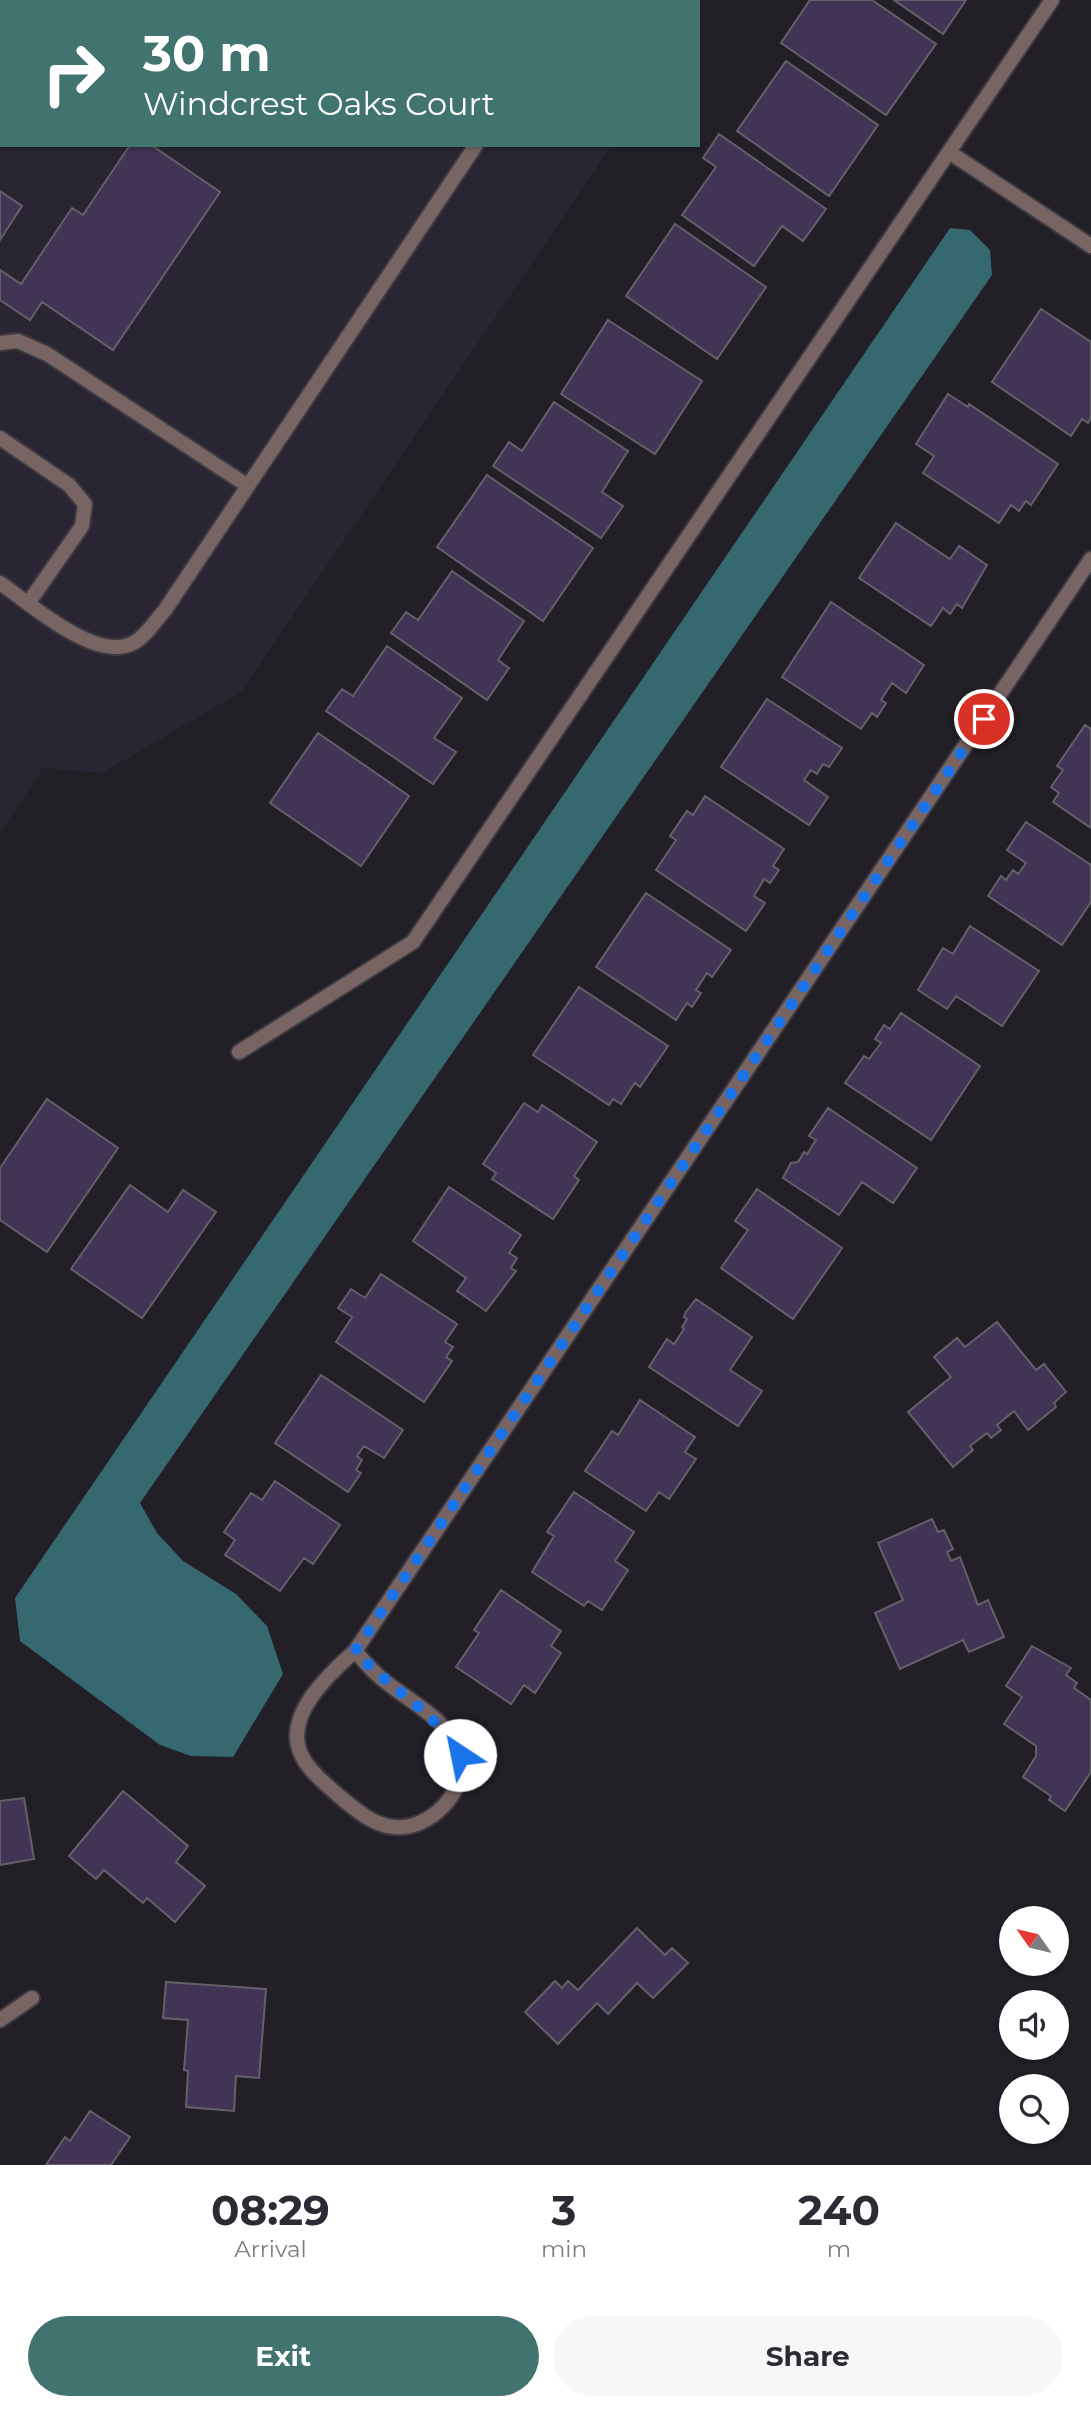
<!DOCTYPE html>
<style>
:root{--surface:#fff;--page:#f7f7f7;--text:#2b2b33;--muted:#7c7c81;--accent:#42746f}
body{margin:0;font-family:Montserrat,sans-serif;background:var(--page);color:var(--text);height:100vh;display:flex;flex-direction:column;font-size:26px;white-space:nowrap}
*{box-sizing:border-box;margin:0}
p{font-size:23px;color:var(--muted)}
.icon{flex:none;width:38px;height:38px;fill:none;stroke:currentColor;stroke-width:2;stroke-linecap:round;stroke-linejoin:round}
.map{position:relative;height:2165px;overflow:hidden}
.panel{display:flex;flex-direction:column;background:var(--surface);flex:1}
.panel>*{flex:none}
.guide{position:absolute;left:0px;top:0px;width:700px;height:147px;box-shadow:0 2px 5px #0004;background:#42746f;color:#fff;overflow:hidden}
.needle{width:46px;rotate:304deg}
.controls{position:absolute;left:999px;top:1906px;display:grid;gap:14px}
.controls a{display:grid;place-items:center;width:70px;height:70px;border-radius:50%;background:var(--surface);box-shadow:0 2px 5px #0004;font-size:35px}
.pin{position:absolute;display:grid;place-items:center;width:60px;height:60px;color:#fff;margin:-30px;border:4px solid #fff;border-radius:50%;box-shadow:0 2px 7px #0007}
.me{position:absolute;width:77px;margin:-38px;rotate:326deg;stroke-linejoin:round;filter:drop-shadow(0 0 5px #0008)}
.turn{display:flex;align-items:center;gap:24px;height:147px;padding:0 28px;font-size:32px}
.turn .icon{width:91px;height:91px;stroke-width:2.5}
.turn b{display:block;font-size:49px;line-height:60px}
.eta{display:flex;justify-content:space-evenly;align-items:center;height:119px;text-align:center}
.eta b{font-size:42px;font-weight:700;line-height:49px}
.primary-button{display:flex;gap:14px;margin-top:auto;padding:14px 28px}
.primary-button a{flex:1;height:80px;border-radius:42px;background:var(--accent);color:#fff;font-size:28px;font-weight:700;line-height:80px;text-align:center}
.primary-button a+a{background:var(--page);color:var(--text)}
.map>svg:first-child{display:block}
</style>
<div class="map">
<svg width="1091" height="2165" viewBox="0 0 1091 2165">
<rect width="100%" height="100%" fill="#221f27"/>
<path fill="#2a2533" d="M0 0 583 2H2V145H612L241 692 102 773 43 768 0 833Z"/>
<path fill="#35686f" d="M950 228 970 230 990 250 992 275 140 1503 157 1533 183 1561 236 1594 267 1626 283 1674 233 1757 191 1756 160 1745 20 1641 15 1598Z"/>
<path fill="#413454" stroke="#64606a" stroke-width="2" d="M810 0H872L936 44 886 115 781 43Z
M894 0H966L943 34Z
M786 61 878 125 829 196 737 131Z
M719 134 826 209 803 241 782 226 754 266 682 215 716 167 703 158Z
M130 145H151L220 192 113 350 42 302 30 320 0 300V270L21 284 72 208 83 215Z
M0 191 22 206 0 240Z
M675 224 766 287 717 359 626 296Z
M1041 309 1091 342V418L1088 423 1082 419 1071 436 992 382Z
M608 320 702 381 655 454 561 394Z
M948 394 968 407 969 404 1058 464 1031 505 1026 501 1019 511 1011 505 999 523 923 473 934 456 916 444Z
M554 402 628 451 602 492 623 506 601 538 493 466 509 442 522 451Z
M487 475 593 548 543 621 437 547Z
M896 523 950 559 959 546 987 565 962 608 957 604 950 614 943 608 931 626 859 578Z
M452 571 524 621 498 660 509 668 487 700 391 633 406 612 418 620Z
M831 602 924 665 906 693 892 683 881 700 886 703 877 717 872 713 861 729 782 677Z
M387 646 462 698 434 738 456 752 433 784 326 711 342 689 353 696Z
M767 699 842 748 829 767 823 764 817 774 811 770 804 780 828 797 809 825 721 767Z
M1085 725 1091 729V828L1053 802 1059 793 1051 787 1063 770 1057 766Z
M318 733 409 796 361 866 270 803Z
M705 796 784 849 773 866 779 870 770 883 764 879 754 896 765 903 746 931 656 870 676 840 670 836 687 811 693 815Z
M1026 822 1091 865V902L1062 945 988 896 1001 876 1006 880 1013 870 1018 874 1026 863 1007 850Z
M646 893 731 950 712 977 707 973 696 990 701 993 692 1007 687 1003 676 1020 596 967Z
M970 926 1039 971 1002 1026 956 996 947 1009 918 990 943 948 953 954Z
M579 987 668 1046 640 1087 635 1083 621 1104 613 1099 609 1105 533 1055Z
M901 1013 980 1066 931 1140 845 1083 864 1056 869 1059 881 1043 875 1039 884 1025 890 1029Z
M47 1099 118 1148 47 1252 0 1220V1168Z
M524 1103 538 1112 542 1105 597 1142 574 1176 579 1180 553 1219 492 1179 496 1173 483 1164Z
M828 1108 917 1168 893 1203 862 1182 839 1215 783 1178 791 1163 798 1162 804 1152 807 1154 816 1140 809 1136Z
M130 1185 168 1212 183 1190 216 1212 142 1318 71 1269Z
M449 1187 521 1235 509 1253 517 1258 511 1268 516 1271 486 1311 457 1291 466 1278 413 1241Z
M757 1189 842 1248 793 1319 721 1268 748 1230 735 1221Z
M381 1274 457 1324 445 1342 453 1347 446 1357 452 1361 424 1402 336 1342 352 1317 338 1308 351 1289 365 1298Z
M696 1299 752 1337 730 1370 762 1391 738 1426 649 1367 667 1339 674 1344 684 1329 682 1327 687 1319 684 1317 686 1312Z
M997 1322 1036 1370 1044 1364 1066 1392 1054 1403 1056 1407 1028 1430 1014 1411 997 1425 1001 1430 991 1438 987 1433 970 1446 973 1450 953 1467 908 1412 951 1377 934 1357 957 1338 965 1347Z
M321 1375 403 1430 384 1458 364 1446 357 1456 362 1460 356 1470 361 1473 348 1492 275 1443Z
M640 1400 695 1437 685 1452 696 1459 669 1499 659 1492 646 1511 585 1471 612 1431 618 1435Z
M275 1481 340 1525 313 1564 304 1558 280 1591 225 1555 235 1540 224 1532 251 1493 262 1500Z
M574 1492 634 1532 615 1561 628 1570 602 1610 588 1601 584 1606 532 1572 554 1536 547 1532Z
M932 1519 938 1532 944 1530 953 1549 947 1552 951 1561 960 1557 978 1605 988 1600 1004 1637 969 1652 963 1640 900 1669 875 1613 903 1600 878 1543Z
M501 1590 561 1631 551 1646 561 1653 535 1693 524 1685 511 1704 456 1667 479 1633 474 1630Z
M1032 1646 1071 1668 1066 1675 1077 1683 1074 1688 1091 1700V1772L1065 1811 1049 1800 1051 1796 1023 1777 1036 1756V1746L1004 1724 1022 1697 1006 1686Z
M123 1791 188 1846 176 1862 205 1886 175 1922 147 1898 143 1903 104 1870 96 1879 69 1856Z
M24 1798 34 1859 0 1865V1801Z
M637 1928 665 1955 672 1948 688 1963 653 1998 637 1983 608 2014 597 2003 558 2044 525 2012 555 1981 562 1988 568 1981 578 1990Z
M166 1982 266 1989 259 2078 236 2076 234 2111 186 2107 188 2071 184 2070 188 2020 163 2018Z
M90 2111 130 2137 111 2165H46L65 2137 70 2141Z"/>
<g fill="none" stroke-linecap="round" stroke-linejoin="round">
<g stroke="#3d3a41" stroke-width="18">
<path id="service" d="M469 0 471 2
M0 343 18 341 47 354 248 486
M0 438 69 485 85 504 82 526 29 602
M0 583C29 603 88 655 125 646 142 643 154 622 165 610L476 145"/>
</g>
<g stroke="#3d3a41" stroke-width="18">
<path id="minor" d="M949 152 1091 246
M239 1052 413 942 1052 0
M355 1651C363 1660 371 1670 381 1678 405 1699 452 1721 460 1755 469 1791 429 1831 394 1827 372 1825 355 1809 339 1796 327 1785 311 1773 303 1758 280 1718 329 1674 355 1651L1091 559
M0 2020 32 1998"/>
</g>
<use href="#service" stroke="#786563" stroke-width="14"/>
<use href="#minor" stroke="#786563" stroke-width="14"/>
</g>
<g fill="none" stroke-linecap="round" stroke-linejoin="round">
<path stroke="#1a73e8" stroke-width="12" stroke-dasharray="0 21.6" d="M460 1755C436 1711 388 1688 355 1651L984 719"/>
</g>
</svg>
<div class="controls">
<a><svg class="needle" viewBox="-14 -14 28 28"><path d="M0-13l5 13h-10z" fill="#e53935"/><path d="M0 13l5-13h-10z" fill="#7c7c81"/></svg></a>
<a><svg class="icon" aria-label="sound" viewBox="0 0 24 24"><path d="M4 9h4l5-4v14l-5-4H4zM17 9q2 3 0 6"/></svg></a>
<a><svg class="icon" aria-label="search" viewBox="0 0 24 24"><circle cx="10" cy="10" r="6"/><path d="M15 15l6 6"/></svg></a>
</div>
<div class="pin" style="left:984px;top:719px;background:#d93025"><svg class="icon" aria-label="arrive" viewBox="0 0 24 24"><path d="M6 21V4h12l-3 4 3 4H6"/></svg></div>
<svg class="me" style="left:460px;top:1755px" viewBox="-20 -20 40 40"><circle r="19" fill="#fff"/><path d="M0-13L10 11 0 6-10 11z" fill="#1a73e8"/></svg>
<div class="guide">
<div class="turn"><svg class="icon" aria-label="right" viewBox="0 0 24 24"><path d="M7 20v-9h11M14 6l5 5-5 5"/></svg><div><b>30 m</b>Windcrest Oaks Court</div></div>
</div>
</div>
<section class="panel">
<div class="eta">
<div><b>08:29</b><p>Arrival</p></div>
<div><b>3</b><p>min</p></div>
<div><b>240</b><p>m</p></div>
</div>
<div class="primary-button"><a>Exit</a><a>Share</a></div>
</section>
